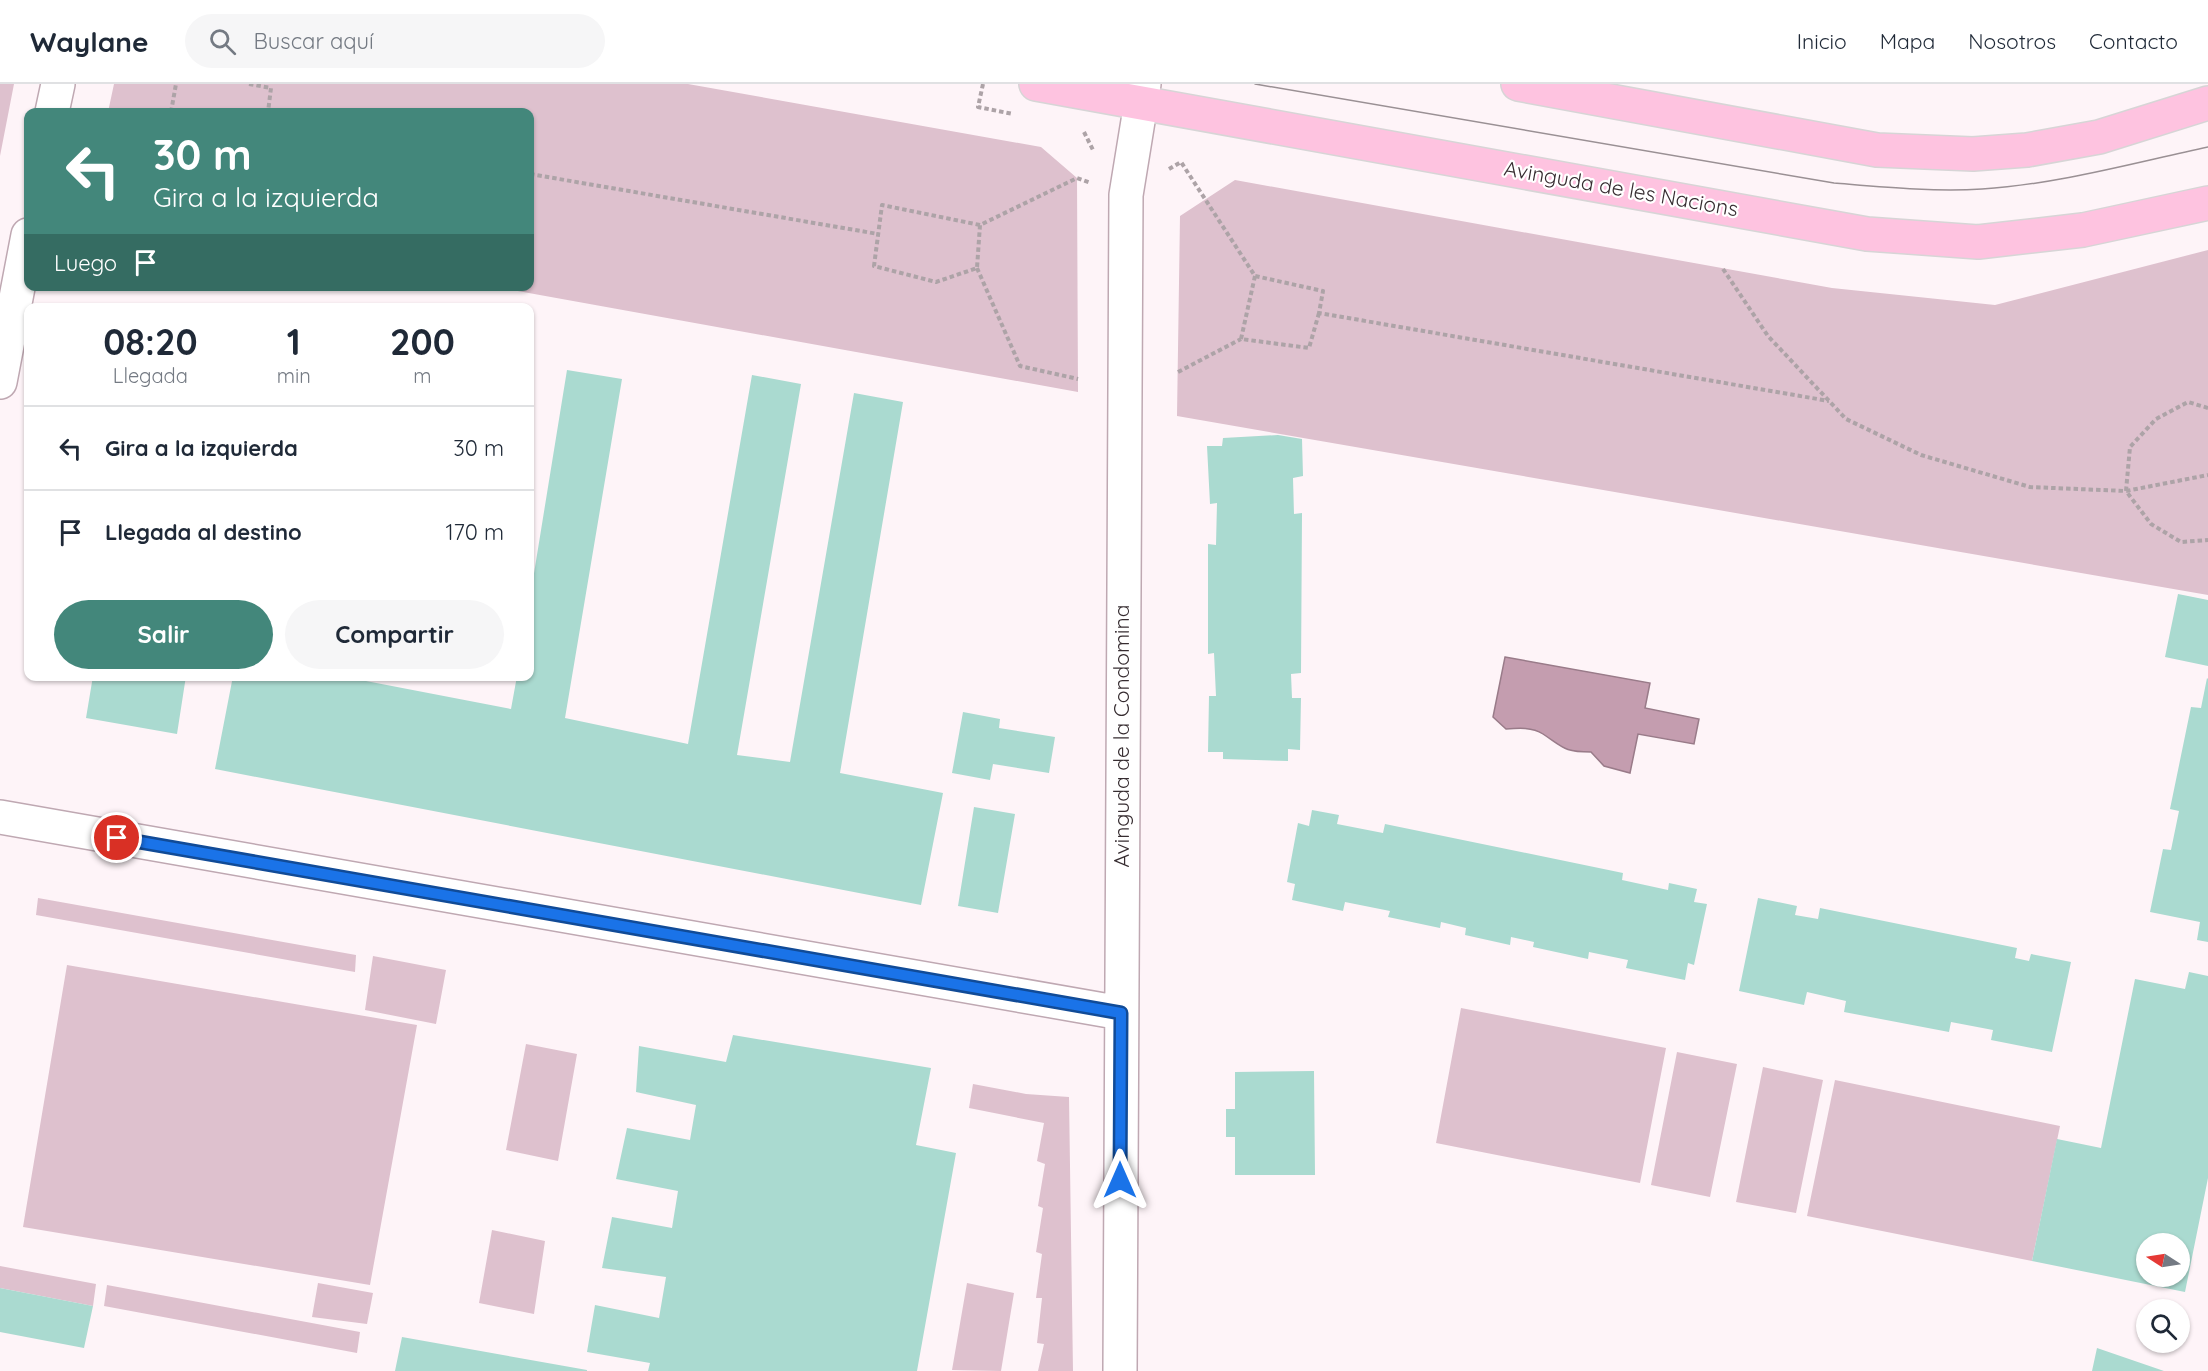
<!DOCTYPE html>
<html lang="es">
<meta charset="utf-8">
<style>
:root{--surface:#fff;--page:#f6f6f7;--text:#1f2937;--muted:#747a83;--line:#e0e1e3;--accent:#43877b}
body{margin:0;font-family:Quicksand,sans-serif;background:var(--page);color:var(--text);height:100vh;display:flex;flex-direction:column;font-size:22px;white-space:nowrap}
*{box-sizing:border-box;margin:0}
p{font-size:20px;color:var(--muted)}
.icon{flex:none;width:33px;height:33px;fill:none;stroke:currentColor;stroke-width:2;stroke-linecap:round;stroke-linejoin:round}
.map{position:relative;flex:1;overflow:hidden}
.drawer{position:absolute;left:24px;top:219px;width:510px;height:378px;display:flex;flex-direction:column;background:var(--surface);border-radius:12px;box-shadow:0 2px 4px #0004}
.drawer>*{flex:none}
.top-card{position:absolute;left:24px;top:24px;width:510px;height:183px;border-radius:12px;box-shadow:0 2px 4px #0004;background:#43877b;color:#fff;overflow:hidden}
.needle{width:39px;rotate:282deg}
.controls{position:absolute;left:2136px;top:1149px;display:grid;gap:12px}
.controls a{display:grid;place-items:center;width:54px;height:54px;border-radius:50%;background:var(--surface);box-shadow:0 2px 4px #0004;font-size:30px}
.pin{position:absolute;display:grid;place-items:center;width:51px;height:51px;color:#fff;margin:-26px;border:3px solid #fff;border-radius:50%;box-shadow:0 2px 6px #0007}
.me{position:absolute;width:66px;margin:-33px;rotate:0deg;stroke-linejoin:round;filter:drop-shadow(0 0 4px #0008)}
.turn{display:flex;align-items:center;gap:21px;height:126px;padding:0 30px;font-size:27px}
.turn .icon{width:78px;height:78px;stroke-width:2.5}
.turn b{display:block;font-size:42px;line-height:51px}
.then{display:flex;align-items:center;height:57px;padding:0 30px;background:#0003;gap:12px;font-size:22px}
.eta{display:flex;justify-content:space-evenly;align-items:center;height:102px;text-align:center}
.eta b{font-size:36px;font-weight:700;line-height:42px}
.primary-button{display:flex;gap:12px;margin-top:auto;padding:12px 30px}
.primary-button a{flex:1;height:69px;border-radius:36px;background:var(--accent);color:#fff;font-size:24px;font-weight:700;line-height:69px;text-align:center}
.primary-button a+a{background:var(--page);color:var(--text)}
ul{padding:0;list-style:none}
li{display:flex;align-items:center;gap:18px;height:84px;padding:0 30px;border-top:2px solid var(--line)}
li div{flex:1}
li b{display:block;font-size:22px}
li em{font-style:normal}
header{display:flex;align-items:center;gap:36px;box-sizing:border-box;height:84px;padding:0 30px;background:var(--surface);border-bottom:2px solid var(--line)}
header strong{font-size:28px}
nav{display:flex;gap:33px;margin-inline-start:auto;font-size:21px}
.search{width:420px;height:54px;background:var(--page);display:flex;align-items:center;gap:15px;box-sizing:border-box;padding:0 21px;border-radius:33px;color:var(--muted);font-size:22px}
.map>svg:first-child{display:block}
</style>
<header>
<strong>Waylane</strong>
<div class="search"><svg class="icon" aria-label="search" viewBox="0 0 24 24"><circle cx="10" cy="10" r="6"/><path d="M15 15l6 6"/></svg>Buscar aquí</div>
<nav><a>Inicio</a><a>Mapa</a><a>Nosotros</a><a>Contacto</a></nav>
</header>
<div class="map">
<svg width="2208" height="1287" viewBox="0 0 2208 1287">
<rect width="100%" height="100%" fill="#fef4f8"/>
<path fill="#dec1ce" d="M0 0H14L0 72Z
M114 0H688L1041 63 1077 94 1078 308 495 203 530 202V28H108Z
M1235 96 1832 204 1995 221 2208 166V511L1177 332 1180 132Z
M38 814 356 871 355 888 36 831Z
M373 872 446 886 436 940 365 926Z
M67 881 417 941 370 1201 23 1143Z
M1461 924 1666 964 1640 1099 1436 1059Z
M526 960 577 970 558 1077 506 1066Z
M1677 968 1737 980 1710 1113 1651 1101Z
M1763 983 1823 996 1796 1129 1736 1118Z
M1835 996 2060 1042 2032 1177 1807 1132Z
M973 1000 1026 1010 1069 1013 1073 1287H1038L1044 1260 1037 1259 1042 1214H1036L1042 1170 1036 1168 1043 1124 1038 1122 1045 1080 1037 1077 1044 1039 969 1024Z
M492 1146 545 1157 534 1230 479 1219Z
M0 1182 96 1200 93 1222 0 1204Z
M318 1199 373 1209 367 1240 312 1233Z
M967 1199 1014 1209 1001 1287 952 1286Z
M107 1201 360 1248 357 1269 104 1222Z"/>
<path fill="#c49daf" stroke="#997b89" stroke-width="1.5" d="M1505 573 1650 599 1645 624 1699 635 1694 660 1638 650 1630 689 1604 682 1591 668C1564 668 1564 664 1543 650 1532 643 1519 644 1506 645L1493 633Z"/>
<path fill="#aadad0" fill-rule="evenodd" d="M567 286 622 295 565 634 688 660 752 291 801 300 737 671 790 678 854 309 903 318 840 689 943 709 921 821 215 685 233 592H340L511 625 517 592H530V514Z
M1278 351 1302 355 1303 392 1293 394 1294 430 1302 429 1301 589 1291 590 1292 614H1301L1300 666 1288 665V677L1223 675V668H1208L1209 612H1216L1214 569 1208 570V460L1216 461 1217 419 1210 420 1207 362H1222L1223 354Z
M2178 510 2208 516V582L2165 573Z
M93 592H186L177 650 86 634Z
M2207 594 2208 595V858L2197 856 2200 838 2150 828 2163 765 2171 766 2179 727 2170 725 2191 623 2201 624Z
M963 628 1000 635 999 644 1055 653 1049 689 993 680 990 696 952 689Z
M974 723 1015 730 998 829 958 822Z
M1312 726 1339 731 1337 740 1383 749 1385 740 1623 789 1622 796 1668 806 1669 799 1697 805 1694 818 1707 820 1694 881 1688 879 1685 896 1626 884 1628 876 1589 868 1588 875 1533 863 1534 858 1511 853 1510 861 1465 851 1466 844 1441 838 1440 844 1388 833 1390 827 1345 818 1343 827 1292 816 1295 800 1287 798 1298 739 1309 742Z
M1758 814 1797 822 1795 831 1818 835 1820 824 2017 864 2015 874 2029 877 2031 870 2071 878 2052 968 1991 956 1993 946 1951 938 1949 948 1844 928 1846 917 1807 908 1804 921 1739 907Z
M2189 888 2208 892V1094L2185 1208 2032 1177 2057 1055 2101 1064 2135 895 2185 905ZM2146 1160H2180V1192H2146Z
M733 951 931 984 916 1061 956 1069 917 1287H648L650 1279 587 1268 595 1221 659 1234 666 1193 602 1184 612 1133 672 1144 678 1107 616 1095 627 1044 690 1056 696 1021 636 1008 639 962 726 978Z
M1314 987 1315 1091H1235V1053H1226V1025H1235V988Z
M0 1204 93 1222 84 1264 0 1248Z
M402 1253 587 1286V1287H395Z
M2097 1264 2164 1287H2092Z"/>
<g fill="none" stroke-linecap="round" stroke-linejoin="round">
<g stroke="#bfa8b2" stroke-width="36">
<path id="minor" d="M52 28 58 0
M0 298 28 151
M0 733 1121 929
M1120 1287 1126 111 1144 0"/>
</g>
<g stroke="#d7d5d6" stroke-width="36">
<path id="major" d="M1036 0 1867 150 1978 158 2083 146 2208 119
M1518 0 1877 66 1973 70 2027 66 2099 53 2208 19"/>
</g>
<path stroke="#ada3a7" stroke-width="4" stroke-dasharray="4.5 3" stroke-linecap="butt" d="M249 0 271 4 268 28
M983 0 978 23 1013 30
M171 28 176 0
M1084 48 1094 68
M1169 85 1181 78 1255 192 1323 207 1319 229 1829 317
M530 90 878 150
M980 141 977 184 936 198 874 182 882 121 980 141 1077 94 1091 99
M977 184 1020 282 1078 295
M1723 185 1768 252 1846 335 1921 371 2030 403 2126 407 2208 391
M1255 192 1241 255 1309 264 1319 229
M1178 288 1241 255
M2208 324 2188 318 2156 335 2130 363 2126 407 2151 440 2181 458 2208 456"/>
<use href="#minor" stroke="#fff" stroke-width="33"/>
<use href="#major" stroke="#fec3e0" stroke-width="33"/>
<path stroke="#9a9094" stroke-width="1.5" d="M1255 0 1834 99C1883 103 1933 108 1982 105 2059 100 2133 79 2208 63"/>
</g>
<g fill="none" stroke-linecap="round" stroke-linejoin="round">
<g stroke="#114b97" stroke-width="15">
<path id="route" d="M117 754 1121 929 1120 1096"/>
</g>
<use href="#route" stroke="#1a73e8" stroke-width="10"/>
</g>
<g text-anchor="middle" stroke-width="4.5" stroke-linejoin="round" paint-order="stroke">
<g font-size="21" fill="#362c30" stroke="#fff">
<text transform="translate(1621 105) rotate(10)" y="7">Avinguda de les Nacions</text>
<text transform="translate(1122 652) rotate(-90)" y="7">Avinguda de la Condomina</text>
</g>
</g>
</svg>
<div class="controls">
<a><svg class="needle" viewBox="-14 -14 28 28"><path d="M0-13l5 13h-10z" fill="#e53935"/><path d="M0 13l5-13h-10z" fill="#747a83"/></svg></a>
<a><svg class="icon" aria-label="search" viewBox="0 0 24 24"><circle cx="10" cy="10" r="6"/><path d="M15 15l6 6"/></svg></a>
</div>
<div class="pin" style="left:117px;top:754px;background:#d93025"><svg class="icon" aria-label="arrive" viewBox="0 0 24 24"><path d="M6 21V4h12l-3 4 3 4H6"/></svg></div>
<svg class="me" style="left:1120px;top:1096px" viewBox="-20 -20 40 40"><path d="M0-17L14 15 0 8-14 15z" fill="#1a73e8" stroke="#fff" stroke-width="4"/></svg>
<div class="top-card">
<div class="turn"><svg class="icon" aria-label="left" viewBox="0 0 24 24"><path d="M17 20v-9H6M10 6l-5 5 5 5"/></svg><div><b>30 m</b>Gira a la izquierda</div></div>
<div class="then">Luego<svg class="icon" aria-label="arrive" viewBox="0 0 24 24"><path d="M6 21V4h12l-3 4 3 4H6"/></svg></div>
</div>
<section class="drawer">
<div class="eta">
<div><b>08:20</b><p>Llegada</p></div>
<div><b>1</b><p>min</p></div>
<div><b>200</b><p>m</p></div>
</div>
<ul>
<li><svg class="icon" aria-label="left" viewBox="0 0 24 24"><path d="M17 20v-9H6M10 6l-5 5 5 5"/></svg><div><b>Gira a la izquierda</b></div><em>30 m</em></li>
<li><svg class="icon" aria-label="arrive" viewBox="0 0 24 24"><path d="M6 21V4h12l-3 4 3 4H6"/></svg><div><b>Llegada al destino</b></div><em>170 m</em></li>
</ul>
<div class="primary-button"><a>Salir</a><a>Compartir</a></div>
</section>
</div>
